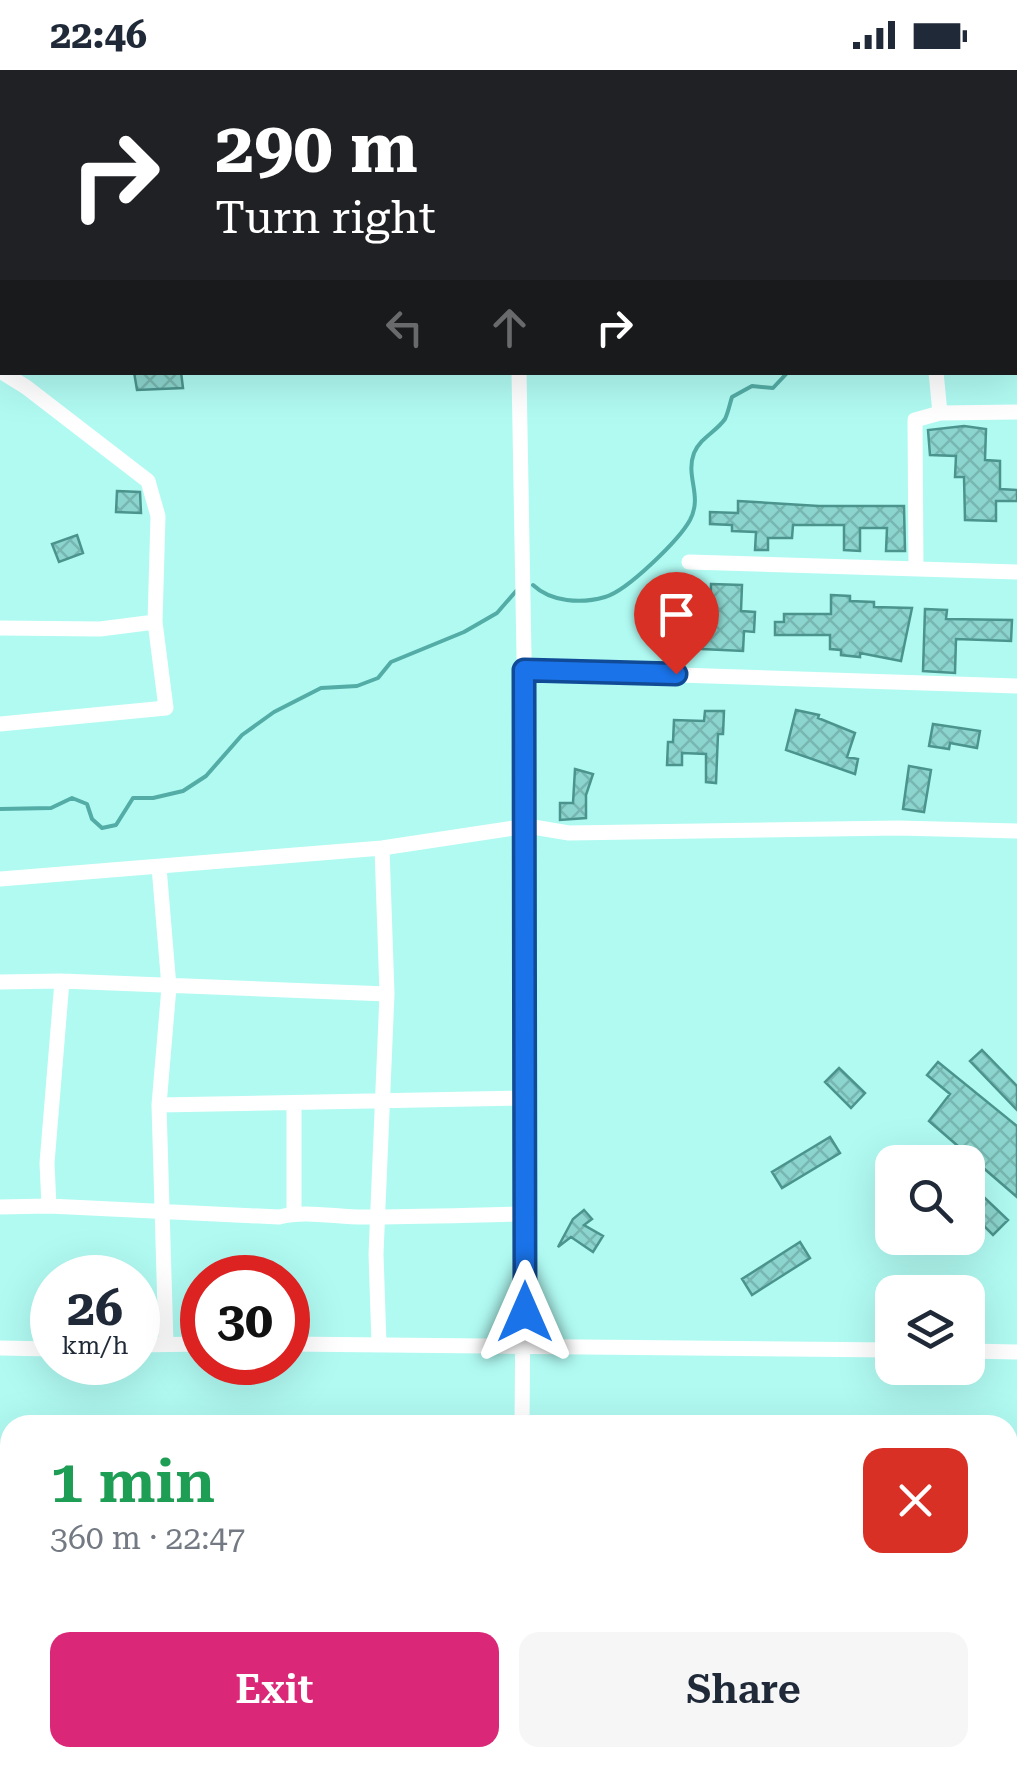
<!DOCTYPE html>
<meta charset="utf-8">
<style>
:root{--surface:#fff;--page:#f6f6f7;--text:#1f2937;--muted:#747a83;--accent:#db2777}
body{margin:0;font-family:"Roboto Serif",serif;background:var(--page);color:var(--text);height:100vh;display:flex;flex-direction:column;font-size:38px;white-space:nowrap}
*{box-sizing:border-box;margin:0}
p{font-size:32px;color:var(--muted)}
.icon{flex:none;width:55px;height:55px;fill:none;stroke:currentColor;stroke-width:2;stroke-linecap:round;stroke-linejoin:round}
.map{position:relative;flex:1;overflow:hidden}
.details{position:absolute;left:0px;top:1345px;width:1018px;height:352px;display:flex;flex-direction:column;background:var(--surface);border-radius:30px 30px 0 0;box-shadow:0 10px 40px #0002}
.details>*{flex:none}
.hud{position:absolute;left:0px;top:0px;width:1018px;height:305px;box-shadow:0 10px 40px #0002;background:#202124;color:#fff;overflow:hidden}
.buttons{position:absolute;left:875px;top:1075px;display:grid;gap:20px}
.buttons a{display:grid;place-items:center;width:110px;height:110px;border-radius:20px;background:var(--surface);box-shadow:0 10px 40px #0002;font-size:50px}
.speed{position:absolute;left:30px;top:1185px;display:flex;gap:20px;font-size:50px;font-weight:700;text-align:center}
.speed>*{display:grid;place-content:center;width:130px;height:130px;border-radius:50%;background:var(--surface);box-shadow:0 10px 40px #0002;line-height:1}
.speed small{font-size:25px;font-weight:400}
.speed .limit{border:15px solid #d22;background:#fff;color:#111}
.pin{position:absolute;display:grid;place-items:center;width:85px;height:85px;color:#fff;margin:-102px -42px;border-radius:50% 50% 50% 0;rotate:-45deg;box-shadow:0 0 10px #0007}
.pin .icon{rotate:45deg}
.me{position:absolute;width:110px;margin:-55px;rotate:0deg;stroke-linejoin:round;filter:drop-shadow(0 0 8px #0008)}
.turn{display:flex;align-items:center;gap:35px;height:210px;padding:0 50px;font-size:45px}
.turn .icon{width:130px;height:130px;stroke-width:2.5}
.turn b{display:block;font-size:70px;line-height:85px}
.lanes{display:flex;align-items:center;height:95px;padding:0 50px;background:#0003;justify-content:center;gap:50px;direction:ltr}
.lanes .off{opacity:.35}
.round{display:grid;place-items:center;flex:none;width:105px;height:105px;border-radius:20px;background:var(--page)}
.head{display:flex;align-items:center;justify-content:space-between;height:170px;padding:0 50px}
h1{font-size:60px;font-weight:600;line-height:75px;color:#1e9e55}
.button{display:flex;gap:20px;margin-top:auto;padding:20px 50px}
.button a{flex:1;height:115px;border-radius:20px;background:var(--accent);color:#fff;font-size:40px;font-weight:600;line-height:115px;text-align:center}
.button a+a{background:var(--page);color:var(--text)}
.status{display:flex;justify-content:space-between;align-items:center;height:70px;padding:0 50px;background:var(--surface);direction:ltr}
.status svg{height:28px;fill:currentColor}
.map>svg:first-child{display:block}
</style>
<div class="status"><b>22:46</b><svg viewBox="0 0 49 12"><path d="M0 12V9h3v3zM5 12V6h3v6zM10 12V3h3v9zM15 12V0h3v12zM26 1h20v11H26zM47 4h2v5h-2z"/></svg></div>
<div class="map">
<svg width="1017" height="1696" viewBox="0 0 1017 1696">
<defs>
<pattern id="building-cross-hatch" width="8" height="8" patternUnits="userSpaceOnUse" patternTransform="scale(2.5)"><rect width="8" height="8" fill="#8cd5ce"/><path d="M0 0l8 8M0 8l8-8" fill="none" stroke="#78b7b1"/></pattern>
</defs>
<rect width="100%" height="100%" fill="#b0faf2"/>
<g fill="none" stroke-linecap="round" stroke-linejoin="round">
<path stroke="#53aca5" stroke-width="4" d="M656 0 657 2
M1015 21 1017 22
M1015 148 1017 147
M533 515C551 532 581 534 605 527 627 521 679 470 690 450 703 425 685 407 694 383 701 367 716 362 725 349 728 343 730 333 732 327L752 316 773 318 788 302
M0 739 51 738 72 728 87 734 92 749 102 758 116 755 133 728H153L183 721 206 706 242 665 274 642 321 618 357 616 378 608 391 592 464 562 497 543 517 520"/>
</g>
<path fill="url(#building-cross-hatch)" stroke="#4b948d" stroke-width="2.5" d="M134 302H181L183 318 137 320Z
M964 356 986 359 985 390 1000 391V419L1017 420V431H996V451L965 450 964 407H955L956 386 930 385 928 360Z
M117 421 140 422 141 443 116 442Z
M738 431 819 436H904L905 481H886L887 458H860V481L844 480V455H793L792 468H768V480H755L756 462 732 461V455L710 454V442L738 443Z
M77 465 83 483 59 492 52 474Z
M711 514 742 515 741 541 755 542 754 562 744 561 743 581 702 579V562L688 561V550L710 551Z
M831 525 850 526V531L874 532V537L912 538 901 591 860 583V587L841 585V580L830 579V565H775V552H784V544H831Z
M925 539 947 540 946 549 1012 550 1011 571 956 569 955 603 923 601Z
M796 640 819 645 818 648 855 663 847 687 858 689 855 704 786 680Z
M705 641H724L723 664H718L716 713 706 712V684L682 683V695H667L668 672H673L674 650 704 651Z
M933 654 980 661 977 678 950 673 949 679 929 676Z
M909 696 931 700 924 742 903 739Z
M575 699 593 704 586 725V748L560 750V733H573Z
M982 980 1017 1016V1040L970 991Z
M938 992 1017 1056V1127L929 1051 950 1024 927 1005Z
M839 998 865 1023 851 1038 825 1012Z
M830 1067 840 1083 782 1118 772 1102Z
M968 1112 1008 1150 993 1165 968 1140Z
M584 1140 592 1149 584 1155 603 1166 593 1182 571 1167 558 1177 573 1149Z
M800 1172 810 1188 752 1225 742 1209Z"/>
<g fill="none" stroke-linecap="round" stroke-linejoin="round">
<path stroke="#fff" stroke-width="15" d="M514 0V2
M468 2 472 0
M0 301 26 317 148 411 158 446 155 552 166 638 0 654
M519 302 527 756 522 1355
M936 302 940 343
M689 492 1017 502
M916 499 915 350 940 343 1017 342
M0 558 100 559 155 552
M524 600 1017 616
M159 797 169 917 159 1035 166 1274
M0 809 382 778 527 756 569 763 898 758 1017 761
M0 912 62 911 387 924
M294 1033V1143
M159 1035 526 1028
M49 1136 47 1093 62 911
M0 1137 49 1136 279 1147C304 1140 336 1147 363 1147 417 1147 471 1145 525 1144
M288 1274 892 1280
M379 1274 376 1184 387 924 382 778
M138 1275 202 1274
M0 1278 52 1279
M968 1281 1017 1282
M1008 1426H1017
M0 1444 10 1441
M0 1647 10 1646
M100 1688V1696
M223 1688V1696
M353 1688V1696
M524 1688 525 1696
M650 1688V1696
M983 1696 984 1688"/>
</g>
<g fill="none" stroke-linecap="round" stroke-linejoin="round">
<g stroke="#114b97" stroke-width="25">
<path id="route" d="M525 1242 524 600 676 604"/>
</g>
<use href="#route" stroke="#1a73e8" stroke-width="18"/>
</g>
</svg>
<div class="buttons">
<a><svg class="icon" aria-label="search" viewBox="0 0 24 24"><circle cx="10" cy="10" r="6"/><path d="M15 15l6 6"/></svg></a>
<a><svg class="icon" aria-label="layers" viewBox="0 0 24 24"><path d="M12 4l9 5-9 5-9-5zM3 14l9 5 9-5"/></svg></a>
</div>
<div class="speed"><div>26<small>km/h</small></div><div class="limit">30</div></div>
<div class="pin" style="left:676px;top:604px;background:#d93025"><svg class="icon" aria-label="arrive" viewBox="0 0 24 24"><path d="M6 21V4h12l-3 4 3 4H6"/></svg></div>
<svg class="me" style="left:525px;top:1242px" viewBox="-20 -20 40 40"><path d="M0-17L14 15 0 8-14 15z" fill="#1a73e8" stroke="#fff" stroke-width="4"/></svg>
<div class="hud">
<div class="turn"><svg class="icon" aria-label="right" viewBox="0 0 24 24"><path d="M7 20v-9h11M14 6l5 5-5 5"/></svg><div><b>290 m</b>Turn right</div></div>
<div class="lanes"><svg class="icon off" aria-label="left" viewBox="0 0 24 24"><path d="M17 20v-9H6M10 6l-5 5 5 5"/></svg><svg class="icon off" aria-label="ahead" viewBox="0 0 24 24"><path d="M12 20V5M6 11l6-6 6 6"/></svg><svg class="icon" aria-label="right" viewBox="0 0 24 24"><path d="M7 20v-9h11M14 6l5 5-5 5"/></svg></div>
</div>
<section class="details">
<div class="head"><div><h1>1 min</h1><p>360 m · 22:47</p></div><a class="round" style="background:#d93025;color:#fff"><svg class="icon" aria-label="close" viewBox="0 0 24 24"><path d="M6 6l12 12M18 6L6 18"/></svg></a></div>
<div class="button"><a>Exit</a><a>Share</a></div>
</section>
</div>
